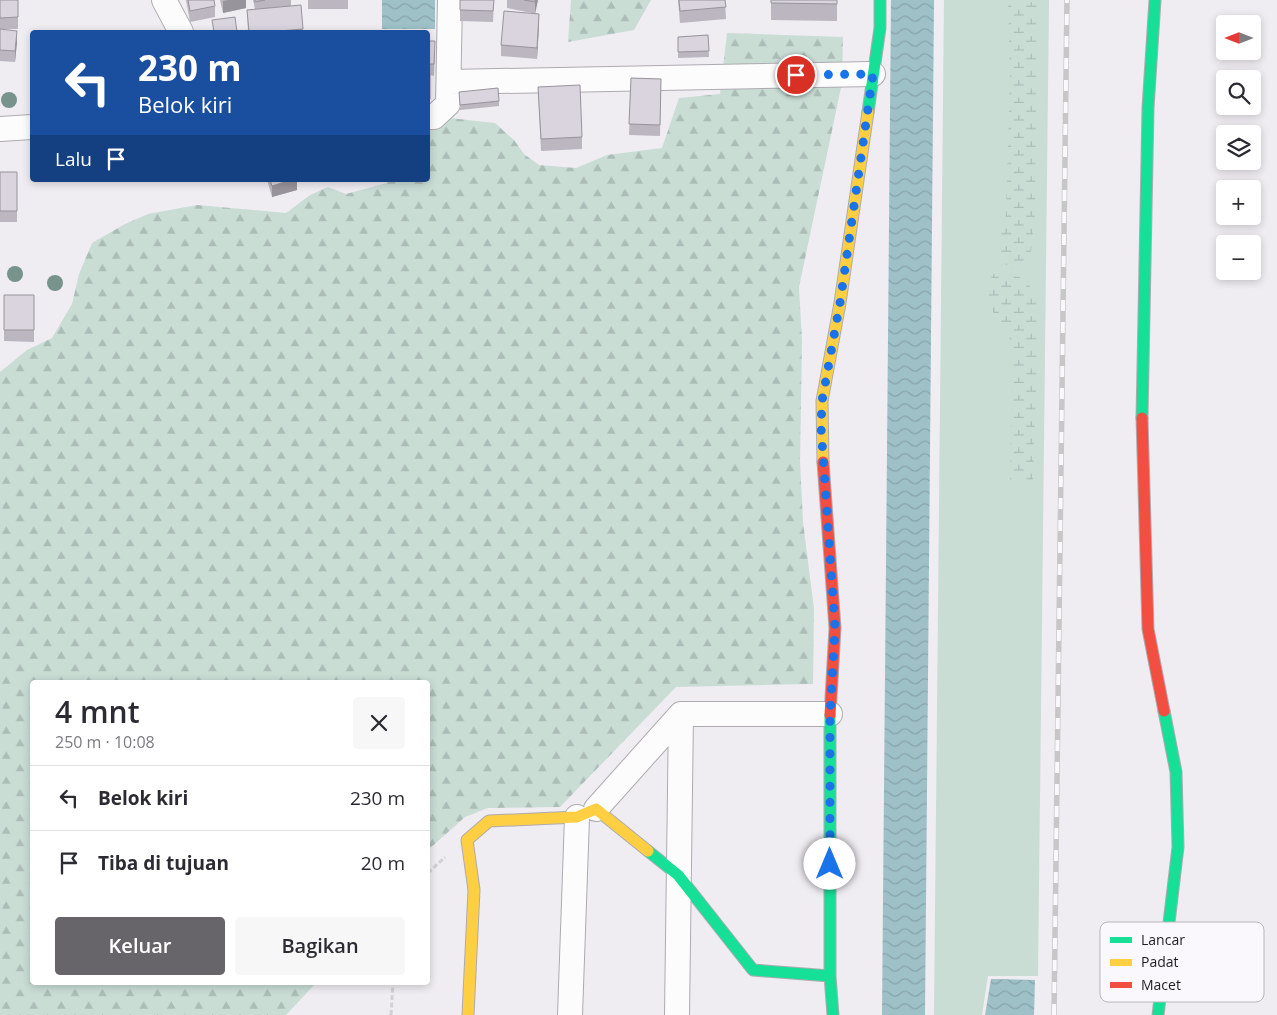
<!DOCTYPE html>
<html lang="id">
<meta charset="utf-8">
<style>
:root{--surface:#fff;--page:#f7f7f7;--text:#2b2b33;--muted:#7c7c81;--line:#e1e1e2;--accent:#68656a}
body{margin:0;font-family:"Open Sans",sans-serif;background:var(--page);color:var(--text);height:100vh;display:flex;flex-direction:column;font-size:19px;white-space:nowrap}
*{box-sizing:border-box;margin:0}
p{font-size:16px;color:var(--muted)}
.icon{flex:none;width:28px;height:28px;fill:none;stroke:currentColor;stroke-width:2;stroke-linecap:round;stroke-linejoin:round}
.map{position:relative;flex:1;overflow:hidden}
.sheet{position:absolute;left:30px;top:680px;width:400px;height:305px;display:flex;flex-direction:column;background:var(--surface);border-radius:5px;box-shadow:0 2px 8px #0003}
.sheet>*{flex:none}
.top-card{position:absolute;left:30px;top:30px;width:400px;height:152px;border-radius:5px;box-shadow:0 2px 8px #0003;background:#1a4fa0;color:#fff;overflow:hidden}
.needle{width:32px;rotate:270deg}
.controls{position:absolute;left:1216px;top:15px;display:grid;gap:10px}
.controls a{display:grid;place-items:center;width:45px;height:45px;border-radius:5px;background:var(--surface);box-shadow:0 2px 8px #0003;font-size:25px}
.pin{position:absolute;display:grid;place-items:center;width:42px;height:42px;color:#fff;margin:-21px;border:2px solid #fff;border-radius:50%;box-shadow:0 1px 5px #0007}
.me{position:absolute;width:55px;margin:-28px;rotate:0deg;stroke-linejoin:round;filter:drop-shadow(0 0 4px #0008)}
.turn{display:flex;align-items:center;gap:18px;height:105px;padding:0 25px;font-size:22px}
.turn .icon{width:65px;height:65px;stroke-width:2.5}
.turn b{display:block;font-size:35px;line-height:42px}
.then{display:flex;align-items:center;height:48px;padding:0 25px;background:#0003;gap:10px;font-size:19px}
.round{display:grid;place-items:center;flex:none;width:52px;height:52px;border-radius:5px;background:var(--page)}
.overview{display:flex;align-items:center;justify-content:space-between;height:85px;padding:0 25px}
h1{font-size:30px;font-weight:600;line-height:38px}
.action{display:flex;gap:10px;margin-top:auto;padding:10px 25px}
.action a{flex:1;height:58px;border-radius:5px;background:var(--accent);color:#fff;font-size:20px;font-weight:600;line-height:58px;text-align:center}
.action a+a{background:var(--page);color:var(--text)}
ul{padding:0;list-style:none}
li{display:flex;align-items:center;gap:15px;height:65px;padding:0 25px;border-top:1px solid var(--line)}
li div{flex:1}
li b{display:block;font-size:19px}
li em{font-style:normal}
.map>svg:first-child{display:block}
</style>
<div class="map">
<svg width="1277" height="1015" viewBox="0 0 1277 1015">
<defs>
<pattern id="forest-firs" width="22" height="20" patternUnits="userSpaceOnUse" patternTransform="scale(1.25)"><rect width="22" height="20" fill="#c9ddd5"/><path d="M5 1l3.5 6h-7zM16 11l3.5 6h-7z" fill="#acbdb7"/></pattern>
<pattern id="wetland-marsh" width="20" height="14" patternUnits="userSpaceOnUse" patternTransform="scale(1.25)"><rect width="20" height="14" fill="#c9ddd5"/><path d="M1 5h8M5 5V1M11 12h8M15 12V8" fill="none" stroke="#acbdb7"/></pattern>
<pattern id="water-waves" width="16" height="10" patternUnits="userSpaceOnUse" patternTransform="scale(1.25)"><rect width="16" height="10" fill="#9ec0c7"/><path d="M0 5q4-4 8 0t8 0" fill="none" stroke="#88a4ab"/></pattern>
</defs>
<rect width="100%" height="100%" fill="#efecf2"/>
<path fill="#c9ddd5" d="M944 0H1049L1038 976H988L982 1015H934Z"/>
<path fill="url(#forest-firs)" d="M571 0H651L634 30 568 42Z
M727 33 843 37 842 83 799 287 802 341 800 461 803 522 814 609 813 684 676 687 560 807 488 808 465 817 428 850V682H32V982L316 983 286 1015H0V372L27 350 52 338 72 304 79 274 92 243 125 224 148 214 197 205 286 213 310 195 328 187 346 194 387 183 388 180H428V126L441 117 495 123 514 140 524 154 539 165 576 168 607 155 662 148 679 98 720 94Z"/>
<path fill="url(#wetland-marsh)" d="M1008 2H1037L1035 217 1031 251 1015 271 995 257 1006 214 1010 79Z
M992 274C1022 274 1027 277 1039 304L1033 481 1010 482 1012 343 1000 320 987 305Z"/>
<path fill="url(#water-waves)" d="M382 0H435V29H382Z
M891 0H934L925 1015H882Z
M991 979 1035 980 1034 1015H985Z"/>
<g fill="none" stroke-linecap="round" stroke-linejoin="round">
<g stroke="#aeabb0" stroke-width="26">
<path id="street" d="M164 0 181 32
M450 82 873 74
M428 117H434L448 104 450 0
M0 129 32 127
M596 809 681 714H830
M570 1015 577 817
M677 1015 681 714"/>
</g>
<g stroke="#aeabb0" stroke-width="13">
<path id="fast" d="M868 112 880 28V0
M1142 418 1148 108 1155 0
M830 715V976L833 1015
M648 851 678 875 753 970 830 976
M1158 1015 1178 847 1176 772 1164 711"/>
</g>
<g stroke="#aeabb0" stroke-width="13">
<path id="slow" d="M823 462 822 401 840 303 868 112
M468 1015 474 890 467 840 489 821 577 817 596 809 648 851"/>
</g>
<g stroke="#aeabb0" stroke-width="13">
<path id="jam" d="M1142 418 1148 629 1164 711
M823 462 835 628 830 715"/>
</g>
<path stroke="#d2d1d3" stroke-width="3" stroke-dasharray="5 2.5" stroke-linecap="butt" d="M428 873 445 857
M391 1015 393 982"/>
<use href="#street" stroke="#fdfcfd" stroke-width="24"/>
<use href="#fast" stroke="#16e098" stroke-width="11"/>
<use href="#slow" stroke="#ffcf43" stroke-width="11"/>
<use href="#jam" stroke="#f24e42" stroke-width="11"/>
<g stroke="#c8c7c8" stroke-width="5.5">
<path id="rail" d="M1054 1015 1067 0"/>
</g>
<use href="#rail" stroke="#fbf8fd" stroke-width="4" stroke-dasharray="11" stroke-linecap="butt"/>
</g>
<g fill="#77938b">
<circle cx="9" cy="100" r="8"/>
<circle cx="15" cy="274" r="8"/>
<circle cx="55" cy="283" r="8"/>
</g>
<path fill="#bbb6bf" d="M0 0H18V29H0Z
M186 0H214L215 6V17L190 22Z
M220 0H246V8L223 13Z
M253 0H291V6L303 29V32H248L247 10 255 9Z
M308 0H348V9H308Z
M460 0H494L493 22 460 21Z
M507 0H538L535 13 539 25 537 59 501 56V45L532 13 507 8Z
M678 0H725L726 19 680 23Z
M771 0H837V21L771 20Z
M0 29 17 42 15 62 0 61Z
M708 35 709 57 678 58V37Z
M428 41 435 53 434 76 430 75V111H428Z
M631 78 661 79 660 136 629 135Z
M538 87 582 137V149L541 151Z
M459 92 499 101V106L460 110Z
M0 172H17V222H0Z
M267 180H297V190L272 197Z
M4 295H34V342L4 341Z"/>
<path fill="#98949b" d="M229 0H246V8L223 13V1Z
M535 0H538L535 14Z
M539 14V25L537 59V48Z
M17 31V42L15 62V51Z
M291 180H297V190L272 197V186Z"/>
<path fill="#d9d4de" stroke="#98949b" d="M0 0H18V17L0 18Z
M188 0H214L215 6 190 11Z
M255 0H265L255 2Z
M460 0H494L493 11 460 10Z
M524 0H535V2Z
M679 0H725L726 7 680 11Z
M771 0H837V4L771 3Z
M301 5 303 29 268 32H249L247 10Z
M504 11 539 14 537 48 501 45Z
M235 17 237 32H214L212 20Z
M0 29 17 31 15 51 0 50Z
M708 35 709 51 678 52V37Z
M428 41H435L434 64H428Z
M428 74H430V99H428Z
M631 78 661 79 660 125 629 124Z
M580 85 582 137 541 139 538 87Z
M498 88 499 101 460 105 459 92Z
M0 172H17V211H0Z
M270 180H291L272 186Z
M4 295H34V330H4Z"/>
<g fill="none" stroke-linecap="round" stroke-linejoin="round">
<path stroke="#1a73e8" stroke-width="9" stroke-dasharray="0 16.2" d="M796 75 873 74 840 303 822 401 821 427 835 628 830 714V864"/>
</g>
<rect x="1100" y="922" width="164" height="80" rx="8" fill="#fbf8fd" stroke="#b9b6bb" stroke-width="1"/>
<rect x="1110" y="937" width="22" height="6" fill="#16e098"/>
<rect x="1110" y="959" width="22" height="7" fill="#ffcf43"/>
<rect x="1110" y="982" width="22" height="6" fill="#f24e42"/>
<g font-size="14" fill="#1f1c21">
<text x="1141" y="945">Lancar</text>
<text x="1141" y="967">Padat</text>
<text x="1141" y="990">Macet</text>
</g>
</svg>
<div class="controls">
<a><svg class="needle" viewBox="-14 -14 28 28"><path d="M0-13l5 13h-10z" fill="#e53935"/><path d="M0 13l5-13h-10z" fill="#7c7c81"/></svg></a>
<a><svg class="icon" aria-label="search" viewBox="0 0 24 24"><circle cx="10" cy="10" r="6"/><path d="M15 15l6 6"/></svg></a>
<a><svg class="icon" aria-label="layers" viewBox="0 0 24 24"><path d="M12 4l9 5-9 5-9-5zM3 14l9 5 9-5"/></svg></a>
<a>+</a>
<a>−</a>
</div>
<div class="pin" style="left:796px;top:75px;background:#d93025"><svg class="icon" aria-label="arrive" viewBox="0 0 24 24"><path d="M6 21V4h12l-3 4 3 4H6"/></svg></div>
<svg class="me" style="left:830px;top:864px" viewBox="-20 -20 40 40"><circle r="19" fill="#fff"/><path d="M0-13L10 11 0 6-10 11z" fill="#1a73e8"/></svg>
<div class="top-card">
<div class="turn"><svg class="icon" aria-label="left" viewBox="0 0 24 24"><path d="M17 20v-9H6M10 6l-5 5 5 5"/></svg><div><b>230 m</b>Belok kiri</div></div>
<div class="then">Lalu<svg class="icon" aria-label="arrive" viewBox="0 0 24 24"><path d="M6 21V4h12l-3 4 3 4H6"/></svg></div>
</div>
<section class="sheet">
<div class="overview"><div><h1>4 mnt</h1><p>250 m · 10:08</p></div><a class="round"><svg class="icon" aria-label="close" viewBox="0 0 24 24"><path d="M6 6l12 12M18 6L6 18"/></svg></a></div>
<ul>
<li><svg class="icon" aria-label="left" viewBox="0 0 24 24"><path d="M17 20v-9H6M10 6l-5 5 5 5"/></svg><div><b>Belok kiri</b></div><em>230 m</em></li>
<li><svg class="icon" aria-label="arrive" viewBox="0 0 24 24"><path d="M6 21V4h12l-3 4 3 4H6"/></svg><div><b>Tiba di tujuan</b></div><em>20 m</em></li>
</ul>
<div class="action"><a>Keluar</a><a>Bagikan</a></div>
</section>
</div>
